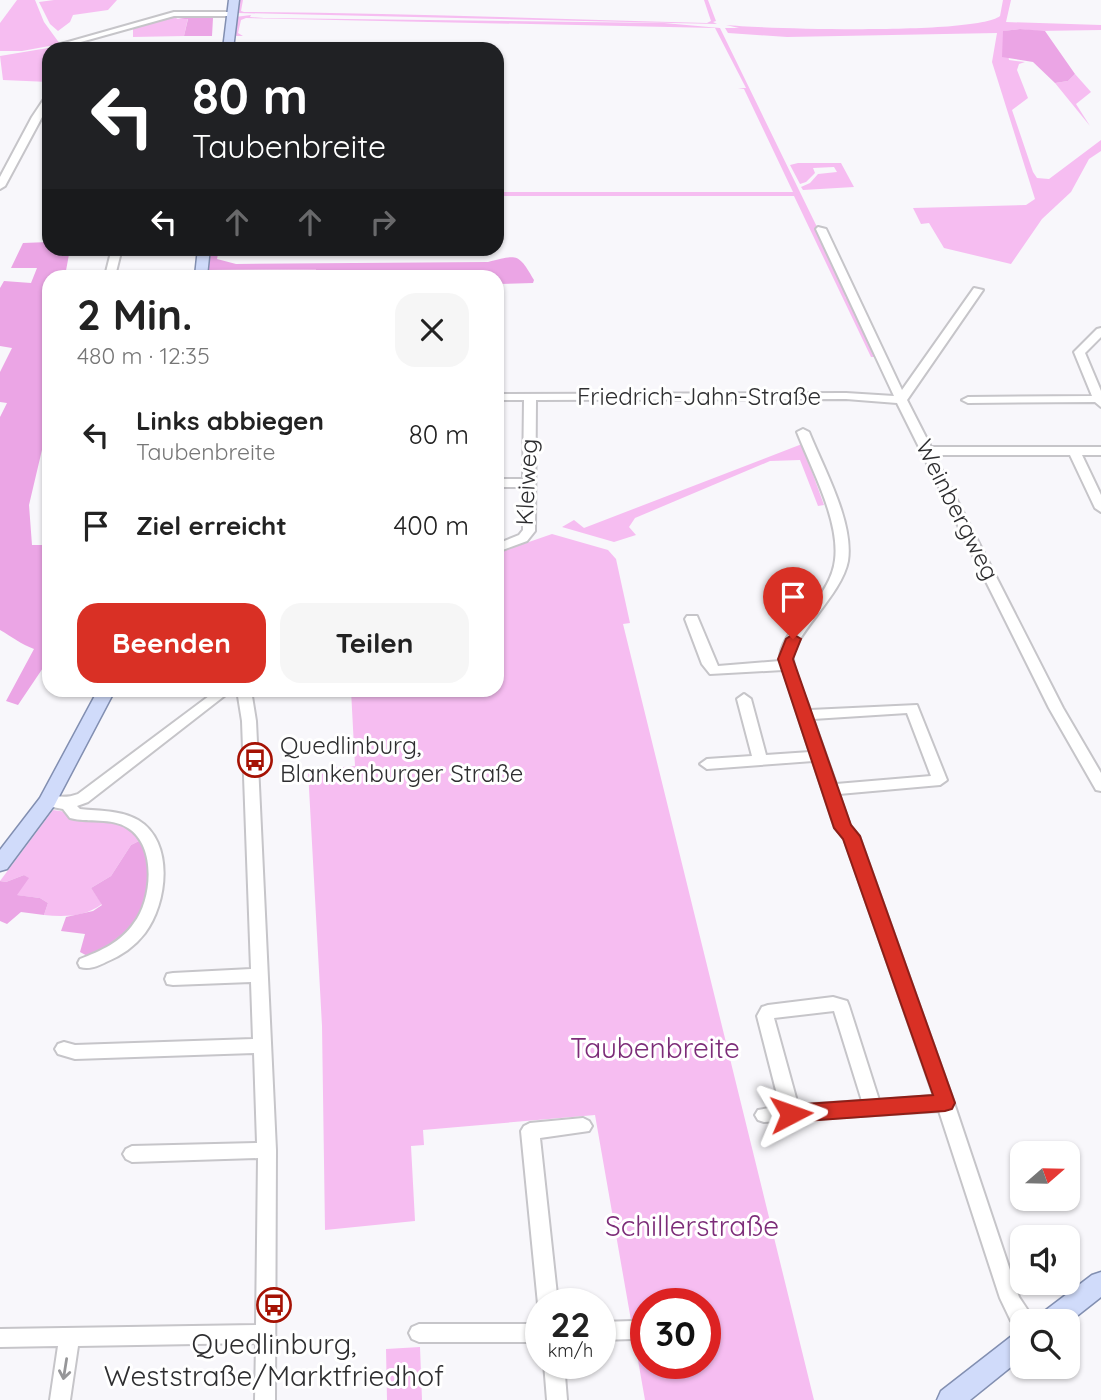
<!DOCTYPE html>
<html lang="de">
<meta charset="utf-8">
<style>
:root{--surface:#fff;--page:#f6f6f6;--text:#222;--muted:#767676;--accent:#d93025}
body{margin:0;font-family:Quicksand,sans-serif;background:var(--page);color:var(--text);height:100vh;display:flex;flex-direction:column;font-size:26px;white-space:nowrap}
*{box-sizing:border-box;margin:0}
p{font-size:23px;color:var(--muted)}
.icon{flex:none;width:38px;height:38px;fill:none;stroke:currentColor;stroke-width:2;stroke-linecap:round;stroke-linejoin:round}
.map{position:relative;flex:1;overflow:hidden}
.sheet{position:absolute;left:42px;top:270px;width:462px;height:427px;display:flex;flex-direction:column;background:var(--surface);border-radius:21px;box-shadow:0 2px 5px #0004}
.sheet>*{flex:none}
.top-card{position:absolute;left:42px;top:42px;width:462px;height:214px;border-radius:21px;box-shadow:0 2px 5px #0004;background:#202124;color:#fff;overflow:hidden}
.needle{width:46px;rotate:70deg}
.buttons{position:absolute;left:1010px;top:1141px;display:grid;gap:14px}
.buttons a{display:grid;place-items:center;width:70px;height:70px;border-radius:14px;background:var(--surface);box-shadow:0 2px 5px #0004;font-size:35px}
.speed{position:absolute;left:525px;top:1288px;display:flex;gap:14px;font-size:35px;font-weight:700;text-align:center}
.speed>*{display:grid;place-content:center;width:91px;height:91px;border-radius:50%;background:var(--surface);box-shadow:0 2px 5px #0004;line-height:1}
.speed small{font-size:18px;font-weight:400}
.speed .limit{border:10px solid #d22;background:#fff;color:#111}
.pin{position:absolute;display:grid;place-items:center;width:60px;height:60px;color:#fff;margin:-72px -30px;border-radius:50% 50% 50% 0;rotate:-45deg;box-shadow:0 0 7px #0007}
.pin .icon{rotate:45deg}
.me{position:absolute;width:77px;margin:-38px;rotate:86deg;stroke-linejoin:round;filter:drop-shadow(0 0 5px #0008)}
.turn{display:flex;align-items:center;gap:24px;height:147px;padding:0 35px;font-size:32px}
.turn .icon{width:91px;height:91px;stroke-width:2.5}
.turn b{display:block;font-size:49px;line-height:60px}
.lanes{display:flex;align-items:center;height:66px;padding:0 35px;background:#0003;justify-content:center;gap:35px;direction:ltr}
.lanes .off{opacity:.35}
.round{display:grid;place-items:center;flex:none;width:74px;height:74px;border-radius:21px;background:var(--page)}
.summary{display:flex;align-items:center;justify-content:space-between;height:119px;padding:0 35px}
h1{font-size:42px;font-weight:700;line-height:52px}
.cta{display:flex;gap:14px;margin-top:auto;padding:14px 35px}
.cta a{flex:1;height:80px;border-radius:21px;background:var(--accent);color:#fff;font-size:28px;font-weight:700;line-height:80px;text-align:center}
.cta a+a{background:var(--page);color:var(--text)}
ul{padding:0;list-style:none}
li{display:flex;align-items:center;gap:21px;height:91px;padding:0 35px}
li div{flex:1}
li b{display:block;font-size:26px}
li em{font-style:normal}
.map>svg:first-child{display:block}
</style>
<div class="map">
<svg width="1101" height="1400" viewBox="0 0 1101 1400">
<rect width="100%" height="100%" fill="#f8f7fb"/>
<path fill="#f6bdf1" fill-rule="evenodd" d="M17 0H35L44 22 60 44 22 51H0V23Z
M54 0H117L108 10 73 15 70 22 58 31 50 24 39 2Z
M237 0H243L241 11 244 12C398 13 553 19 707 23L711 21 704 0H708L716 21 713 22 717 24 238 13Z
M1003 0H1011L1006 22 1101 25V30L1037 31 1020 29 1004 31 1009 60 1025 62 1019 64 1017 70 1028 98 1012 110 1033 172 1037 178 1049 179 1101 140V151L1089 159 1071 192 1042 219 1011 264 944 248 929 223 921 224 913 208 1026 205 1035 199 992 62 997 33 787 37 728 33 725 28H739L726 25C766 29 976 35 1000 16Z
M171 15H183L176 19 188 18 184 36 133 37V28L130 26Z
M251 15 250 17 264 18 664 23 720 28 817 227V233L829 253 827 255 842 278 838 279 842 288H847L850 295 845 297 853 300 858 312 854 313 879 357H871L794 196H497V192H793L744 89 738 88H746L715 28 246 18 241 20 238 33 243 36H232L235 17Z
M60 46 65 49H49V82L3 80 0 56Z
M1075 74 1091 92 1076 104 1090 126 1055 83 1068 81Z
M798 163H841L854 187 803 190 801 187 810 183 818 174 837 172 834 167 813 168 815 173 806 182 800 184 790 165Z
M208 249V270L316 269V276H204Z
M802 444 824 505 818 506 800 460 770 461 635 518 629 527 636 535 614 542 562 527 574 520 584 528Z
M552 534 608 550 616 559 630 623 623 624 814 1400H645L595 1115 423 1130 424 1145 411 1146 415 1221 325 1230 322 1026 308 770 355 766 351 690H497V553ZM646 1304H705V1363H646Z
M53 810 101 817 131 826 143 839 131 845 111 876 91 888 102 904C85 917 64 917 44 915L48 903 40 898 16 895 28 878 24 875 6 882 0 881Z
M420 1347 422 1400H387L386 1349Z"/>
<path fill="#eba5e5" d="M206 15 205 17 213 18 212 36H184L188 19H178Z
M1020 29 1045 31 1075 74 1068 81 1055 83 1033 62 1002 57 1003 31Z
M49 242V248L70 249 65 276H49V420L29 505 32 545H49V577L43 596 49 597V659L18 705 6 701 34 649C21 644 12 637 0 630V417L7 403 0 402V372L12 348 0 346V288L4 281 31 283 37 268H11L23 243Z
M210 248 219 249 217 259 236 264 488 262C517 255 518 252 534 280L533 283 497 284V276H316V269L207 270Z
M143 839C153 869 155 910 130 934 120 944 103 951 91 958L80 952 85 934 61 931 66 917 93 911 102 905 91 888 111 876 131 845Z
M24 875 29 878 17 895 40 898 48 903 44 915 21 912 7 924 0 921V881L6 882Z"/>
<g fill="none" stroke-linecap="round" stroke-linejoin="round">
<g stroke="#c6c5c9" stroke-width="4">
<path id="minor" d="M174 12H232L236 14 232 16H174L70 45 72 49H64L61 44Z
M49 95V104L5 186 0 189V177L32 117 46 96Z
M818 227 826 229 902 390 974 288 983 290 907 400 931 447H1101V455H1082L1101 495V512L1095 508 1070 455H934L1063 708 1101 773V791L1096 790 1049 708 897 403 846 399 536 400 535 531 527 541 497 552V544L519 535 523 530V487H497V479H523L524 400H497V394L846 393 894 396 816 229Z
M112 248H122L115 276H105Z
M1101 328V337L1085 353 1101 391V407L1095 402 968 403 962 400 968 397 1092 396 1074 352 1097 329Z
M803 429 809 432C823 467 854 522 848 561 842 595 791 637 793 659 794 673 805 696 810 710L917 705 947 780 940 785 839 794 850 826 859 836 954 1103 1019 1297 1035 1321H1022V1329L1011 1321 1000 1298 939 1111 764 1122 758 1120 755 1115 758 1110 780 1106 757 1016 762 1007 768 1005 833 997 847 1001 849 1006 879 1100 934 1096 844 838 835 828 813 761 707 769 700 764 707 759 752 756 737 699 744 694 751 699 766 755 810 752 783 670 710 674 702 664 685 619 687 616H697L718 666 780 661C779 641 796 626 808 611 820 597 833 579 835 560 840 521 811 468 797 432ZM907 713 931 776 836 784 813 719ZM834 1011 862 1101 798 1105 774 1018Z
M217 690H232L88 802 77 806 80 809C99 811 120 810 138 820 175 842 167 904 145 933 135 946 121 956 106 962 98 966 89 970 80 967L78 963 80 959C101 951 121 942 134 923 152 900 157 846 128 828 111 817 89 823 70 818L63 809 42 805 40 801 42 797C55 794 63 800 78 794Z
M237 690H251L256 721 276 1150 275 1400H255L256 1343 78 1346 70 1400H50L58 1346 0 1347V1329L256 1325 258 1158 132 1162 126 1159 123 1154 126 1149 132 1146 257 1143 254 1053 75 1059 58 1054 55 1049 58 1044 64 1042 75 1045 253 1039 251 982 173 985 167 984 165 979 167 974 173 973 251 969 242 721Z
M583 1118 589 1121 592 1126 589 1131 540 1138 558 1304H541V1310L538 1304 521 1131 524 1126 530 1123Z
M633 1321 640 1324 643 1330 640 1336 633 1339 600 1340V1322Z
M419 1324H541V1342H419L412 1339 409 1333 412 1327Z
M544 1363H564L567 1400H547Z"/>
</g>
<g stroke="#828fb1" stroke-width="3">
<path id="major" d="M229 0H239L233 49H223Z
M198 248H210L207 276H195Z
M98 690H115L54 806 7 869 0 871V850L40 798Z
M1101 1272V1297L1068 1323 1039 1321 1042 1313 1092 1275Z
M1022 1331V1358L970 1400H937L941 1391 1013 1335Z"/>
</g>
<use href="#minor" fill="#fff" fill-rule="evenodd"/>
<use href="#major" fill="#d0dbfa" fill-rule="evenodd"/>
</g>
<defs><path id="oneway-shaft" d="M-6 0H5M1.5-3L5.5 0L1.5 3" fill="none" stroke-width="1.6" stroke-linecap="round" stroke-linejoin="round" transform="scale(1.75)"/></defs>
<use stroke="#969698" href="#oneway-shaft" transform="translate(65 1369) rotate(99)"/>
<path fill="#d93025" stroke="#8d1f18" stroke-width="2" d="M793 634 801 639 793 659 851 825 860 836 955 1103 952 1109 945 1111 791 1122 784 1119 781 1114 784 1108 791 1105 933 1095 843 839 834 828 778 659 786 639Z"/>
<defs>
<g id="bus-ring" transform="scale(1.75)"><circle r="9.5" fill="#fff" stroke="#a51204" stroke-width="1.5"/><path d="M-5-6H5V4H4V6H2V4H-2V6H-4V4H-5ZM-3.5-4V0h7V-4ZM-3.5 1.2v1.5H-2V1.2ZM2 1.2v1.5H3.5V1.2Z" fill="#a51204"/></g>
</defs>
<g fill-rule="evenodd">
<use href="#bus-ring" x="255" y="760"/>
<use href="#bus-ring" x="274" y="1305"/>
</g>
<g text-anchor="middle" stroke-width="6" stroke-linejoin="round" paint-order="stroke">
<g font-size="24" fill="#2e2e30" stroke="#fff">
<text x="699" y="405">Friedrich-Jahn-Straße</text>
<text transform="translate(527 482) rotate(-87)" y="8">Kleiweg</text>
<text transform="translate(957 510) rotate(63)" y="8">Weinbergweg</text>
</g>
<g font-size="24" fill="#2e2e30" stroke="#fff" text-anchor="start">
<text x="280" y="754">Quedlinburg,<tspan x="280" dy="28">Blankenburger Straße</tspan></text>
</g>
<g font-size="28" fill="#7c2c78" stroke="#fff">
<text x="655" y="1058">Taubenbreite</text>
<text x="692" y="1236">Schillerstraße</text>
</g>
<g font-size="28" fill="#2e2e30" stroke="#fff">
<text x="274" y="1354">Quedlinburg,<tspan x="274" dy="32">Weststraße/Marktfriedhof</tspan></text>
</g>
</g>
</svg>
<div class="buttons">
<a><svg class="needle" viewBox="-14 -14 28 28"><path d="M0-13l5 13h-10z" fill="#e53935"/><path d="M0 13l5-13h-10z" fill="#767676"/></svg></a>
<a><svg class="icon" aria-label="sound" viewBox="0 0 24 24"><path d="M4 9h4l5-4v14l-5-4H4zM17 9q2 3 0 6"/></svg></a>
<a><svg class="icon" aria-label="search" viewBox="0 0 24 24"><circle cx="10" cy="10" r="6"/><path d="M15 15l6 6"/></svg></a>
</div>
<div class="speed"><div>22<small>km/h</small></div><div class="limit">30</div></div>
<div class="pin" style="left:793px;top:639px;background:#d93025"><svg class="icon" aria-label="arrive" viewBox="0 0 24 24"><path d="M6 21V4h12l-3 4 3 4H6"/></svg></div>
<svg class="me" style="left:791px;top:1114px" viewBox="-20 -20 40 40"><path d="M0-17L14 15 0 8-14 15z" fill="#d93025" stroke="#fff" stroke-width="4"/></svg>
<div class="top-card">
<div class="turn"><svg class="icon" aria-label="left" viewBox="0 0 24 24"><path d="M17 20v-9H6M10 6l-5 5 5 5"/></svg><div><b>80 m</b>Taubenbreite</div></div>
<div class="lanes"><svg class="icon" aria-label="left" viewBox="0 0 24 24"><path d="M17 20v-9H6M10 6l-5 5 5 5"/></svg><svg class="icon off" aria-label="ahead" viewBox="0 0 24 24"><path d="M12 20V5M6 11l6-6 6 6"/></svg><svg class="icon off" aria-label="ahead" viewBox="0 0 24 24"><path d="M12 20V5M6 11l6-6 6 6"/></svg><svg class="icon off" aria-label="right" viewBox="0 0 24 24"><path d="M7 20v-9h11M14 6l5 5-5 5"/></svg></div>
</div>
<section class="sheet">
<div class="summary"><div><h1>2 Min.</h1><p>480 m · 12:35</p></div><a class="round"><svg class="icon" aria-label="close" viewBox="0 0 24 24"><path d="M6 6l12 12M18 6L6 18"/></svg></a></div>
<ul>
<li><svg class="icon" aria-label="left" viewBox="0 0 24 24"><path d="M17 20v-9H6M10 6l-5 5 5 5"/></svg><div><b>Links abbiegen</b><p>Taubenbreite</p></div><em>80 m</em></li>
<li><svg class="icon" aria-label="arrive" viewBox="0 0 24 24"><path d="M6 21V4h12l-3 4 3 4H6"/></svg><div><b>Ziel erreicht</b></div><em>400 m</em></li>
</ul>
<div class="cta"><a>Beenden</a><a>Teilen</a></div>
</section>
</div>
